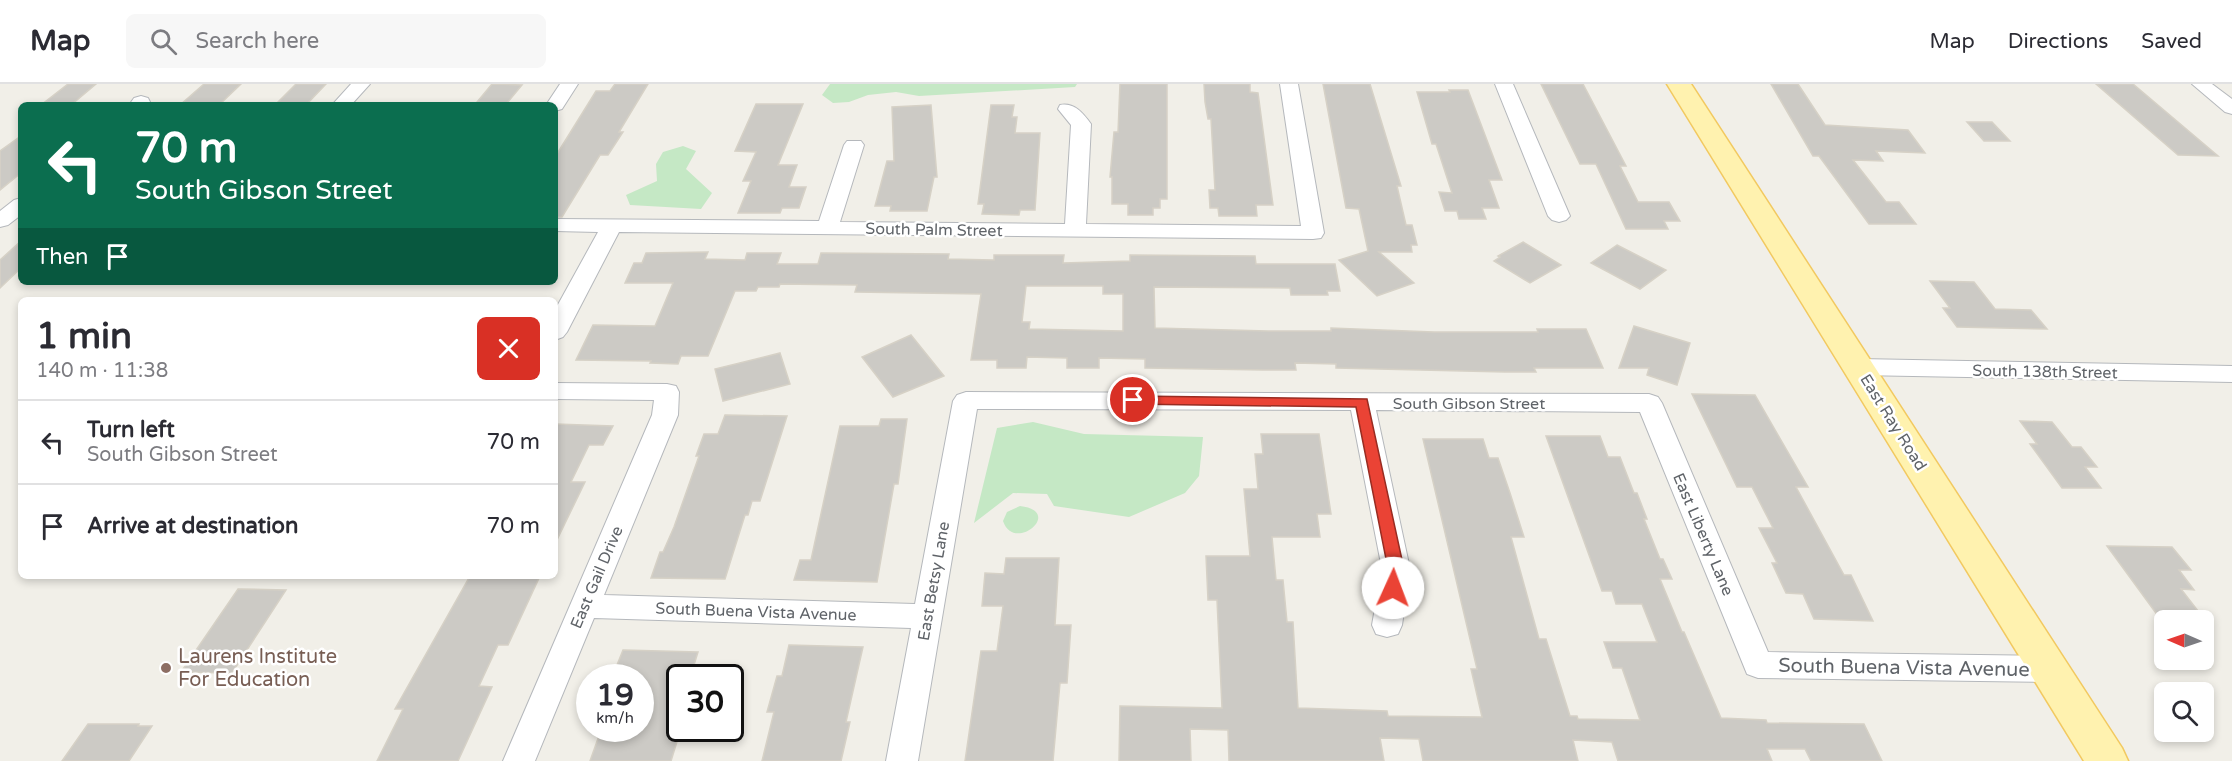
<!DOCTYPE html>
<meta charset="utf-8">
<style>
:root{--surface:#fff;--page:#f7f7f7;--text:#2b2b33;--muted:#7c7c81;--line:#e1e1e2}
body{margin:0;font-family:"Varela Round",sans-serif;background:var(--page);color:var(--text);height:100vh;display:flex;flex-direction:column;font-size:22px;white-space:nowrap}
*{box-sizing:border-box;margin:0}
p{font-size:20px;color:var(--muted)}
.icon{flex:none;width:33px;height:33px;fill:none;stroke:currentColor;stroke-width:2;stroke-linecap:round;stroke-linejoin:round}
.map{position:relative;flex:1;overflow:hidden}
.sheet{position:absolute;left:18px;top:213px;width:540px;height:282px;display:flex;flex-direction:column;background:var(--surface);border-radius:9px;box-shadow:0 3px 9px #0003}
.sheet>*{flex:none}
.guide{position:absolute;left:18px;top:18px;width:540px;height:183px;border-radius:9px;box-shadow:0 3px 9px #0003;background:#0b6e4f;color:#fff;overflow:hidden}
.needle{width:39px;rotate:272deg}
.buttons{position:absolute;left:2154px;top:526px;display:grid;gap:12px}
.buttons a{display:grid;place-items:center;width:60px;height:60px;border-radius:9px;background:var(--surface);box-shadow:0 3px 9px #0003;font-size:30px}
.speed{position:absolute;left:576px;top:580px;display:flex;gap:12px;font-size:30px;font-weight:700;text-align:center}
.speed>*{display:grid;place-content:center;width:78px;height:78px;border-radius:50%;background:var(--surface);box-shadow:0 3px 9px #0003;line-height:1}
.speed small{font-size:15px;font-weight:400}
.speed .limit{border:3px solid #111;border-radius:9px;background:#fff;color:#111}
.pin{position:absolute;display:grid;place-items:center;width:51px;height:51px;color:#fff;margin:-26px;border:3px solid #fff;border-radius:50%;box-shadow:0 2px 6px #0007}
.me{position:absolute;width:66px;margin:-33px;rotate:2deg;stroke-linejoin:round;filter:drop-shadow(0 0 4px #0008)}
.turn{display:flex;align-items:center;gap:21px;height:126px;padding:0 18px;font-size:27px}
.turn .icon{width:78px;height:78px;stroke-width:2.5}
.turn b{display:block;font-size:42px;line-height:51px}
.then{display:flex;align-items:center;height:57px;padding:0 18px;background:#0003;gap:12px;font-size:22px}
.round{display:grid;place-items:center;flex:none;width:63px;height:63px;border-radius:9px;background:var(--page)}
.head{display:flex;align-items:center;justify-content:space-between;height:102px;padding:0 18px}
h1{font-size:36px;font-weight:700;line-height:45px}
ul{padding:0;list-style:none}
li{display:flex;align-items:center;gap:18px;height:84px;padding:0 18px;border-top:2px solid var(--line)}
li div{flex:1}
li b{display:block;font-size:22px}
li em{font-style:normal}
header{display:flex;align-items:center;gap:36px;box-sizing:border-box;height:84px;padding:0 30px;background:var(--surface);border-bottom:2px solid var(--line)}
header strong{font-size:28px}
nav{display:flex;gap:33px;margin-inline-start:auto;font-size:21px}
.search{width:420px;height:54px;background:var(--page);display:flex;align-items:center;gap:15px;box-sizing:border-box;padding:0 21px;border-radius:9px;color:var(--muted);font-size:22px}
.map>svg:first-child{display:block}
</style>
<header>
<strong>Map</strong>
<div class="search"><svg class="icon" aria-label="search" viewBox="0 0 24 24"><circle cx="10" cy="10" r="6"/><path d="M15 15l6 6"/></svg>Search here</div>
<nav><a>Map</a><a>Directions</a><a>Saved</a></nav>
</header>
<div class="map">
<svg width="2232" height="677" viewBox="0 0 2232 677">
<rect width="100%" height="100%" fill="#f1efe8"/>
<path fill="#c5e8c5" d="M830 0H1077L1075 3 919 12 896 8 868 11 849 18 833 19 822 11Z
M683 62 696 67 686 85 712 109 701 125 630 121 626 111 657 97 656 80 663 68Z
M1033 338 1084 350 1203 353 1199 392 1185 409 1129 433 1054 422 1047 410 1013 409 974 439 997 344Z
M1020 422C1065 427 1014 470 1003 437L1007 428Z"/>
<path fill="#cccac5" stroke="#d6d1c6" stroke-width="1.5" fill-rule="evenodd" d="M68 0H96L71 21H41Z
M204 0H241L219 21H180Z
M296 0H326L306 21H275Z
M492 0 522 1 507 19 477 18Z
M615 0H648L619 48H623L608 71H600L562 133H555V73L596 7H610Z
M1120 0H1167V115H1160V124H1153V131H1128V120H1112V93H1110L1114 48H1118Z
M1204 0H1250V8L1258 9 1273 121H1256L1257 132H1219L1218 124H1210L1209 106H1215L1211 35H1208L1205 18Z
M1323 0H1370L1401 102H1397L1406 141H1412L1417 161H1411L1412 168H1379L1414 199 1377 212 1339 176 1368 167 1359 125 1346 124Z
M1541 0H1583L1626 82H1620L1638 118H1669L1680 137H1664L1668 145H1626L1596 80H1580Z
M1771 0H1798L1825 41 1908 46 1925 69 1876 67 1883 77 1853 76 1886 118H1899L1916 140H1869L1819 72H1813Z
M2096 0H2133L2218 72 2178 71Z
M1449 6H1468L1502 96H1489L1499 124H1482L1486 135H1459L1457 127H1445L1439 108 1452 109 1436 60H1432L1417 8H1450Z
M756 20H803L778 81H797L789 103H806L799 124H782L780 129H738L751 97H743L756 68 735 67Z
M931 21 937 93H934L927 127H890L891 122H875L887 77H894L892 23Z
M991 21H1014L1012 33H1017L1015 49H1040L1035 126H1020L1019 131 982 130 984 120H978Z
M1967 38H1992L2010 57H1984Z
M21 52V89L0 106V67Z
M21 157V184L0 204V176Z
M1523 158 1561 181 1530 199 1494 177 1500 173 1498 172Z
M1617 161 1666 186 1640 205 1591 179Z
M708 168 705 175 745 176 747 169H781L777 180H818L821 169 949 170 948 175 994 176V171H1064L1063 179 1130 177V171L1255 172 1256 180H1335L1340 207H1327L1328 211H1291L1290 204 1154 203 1155 244 1268 247H1331V244L1434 248H1538L1537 245H1586L1603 284H1534L1536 288H1505L1336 284V280L1295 279 1296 286H1263L1145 284V275L1099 274V284H1067V274L1027 273 1026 284H997V276H971L981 210 855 208 857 201 780 200 779 203H758L756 207H735L708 272H681L678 280 650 279 651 277 576 276 593 241 655 242 673 199H625L634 179H642L646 169ZM1026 202H1103V210H1123V247L1029 245 1030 238H1022Z
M1930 197 1974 198 1995 225 2031 226 2047 245 1957 243 1943 224H1950Z
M1634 242 1690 259 1677 301 1647 291 1649 284H1619Z
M911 251 944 292 893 313 862 273Z
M780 269 790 300 723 317 715 285Z
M1692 310 1755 311 1808 403H1796L1844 491H1851L1873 537 1814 535 1803 510 1786 509 1772 479H1777L1759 444H1773L1752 403H1737Z
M725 331 787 332 760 417H752L748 431H745L725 495 651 494 660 468H663L674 443 699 372H696L704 350H718Z
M881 335H907L898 400H894L877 498 794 496 800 476H811L840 342H879Z
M2020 337 2052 338 2072 363H2081L2097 383H2085L2101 404H2062L2030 360H2037Z
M555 340 613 342 603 361H589L571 398H585L555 460Z
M1261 350H1319L1331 430H1317L1320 453H1272L1276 496H1283L1287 538H1293L1298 624 1387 627 1388 632 1482 633 1471 585H1477L1423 355H1483L1489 374H1498L1510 409 1524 453H1511L1539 555H1546L1570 632H1577L1578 635 1640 636 1622 584H1613L1604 558H1657L1642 520H1616L1612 507H1602L1546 352H1600L1608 373H1620L1634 409H1637L1647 435H1644L1660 475H1663L1672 495H1660L1682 548H1684L1721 634 1766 636 1767 639 1864 640 1882 677H1811L1805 665H1767L1772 677H1618L1612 658 1573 656 1578 677H1423L1419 655 1380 654 1384 677H1229L1228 646 1190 645 1191 677H1119L1120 622 1222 624 1217 516H1208L1206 472H1250L1244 405H1258L1255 370H1263Z
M2107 462 2172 463 2191 486H2179L2194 506 2181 505 2205 536H2161Z
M1006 474H1059L1055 541H1071L1067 599H1060L1053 677H965L981 567H997L1003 522H982L985 489 1004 490Z
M470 492H540L508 561H498L479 602 492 603 458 677H377L403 625H395Z
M238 505 286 506 232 589 181 588Z
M789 561 863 563 846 638H850L841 677H762L774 628H767L777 592H782Z
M623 566 698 568 690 594H680V648L671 677H590L601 646 640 647V594H619L622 586H615Z
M88 640H139L138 642H152L129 677H62Z"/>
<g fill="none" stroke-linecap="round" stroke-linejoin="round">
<g stroke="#b5b8bc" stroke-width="2">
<path id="street" d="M351 0H370L351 21H332Z
M560 0H578L562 25 555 27V21H546Z
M1280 0H1298L1324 149 1321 154 1313 155 619 148 567 248 563 253 555 256V226L598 148 555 147V135L819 137 844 61 847 57H861L864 61 840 138 1065 140 1071 41 1058 25 1060 21C1074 18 1083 29 1091 40L1086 140 1301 142Z
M1495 0H1513L1570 132 1566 136 1559 138 1552 136 1548 132Z
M2192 0H2212L2232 15V30L2225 28Z
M141 12 148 14 150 18 148 21H129L134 14Z
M21 114V131L8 141 0 143V127L14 116Z
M1859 275 2232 282V298L1859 291 1850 289 1847 283 1850 277Z
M555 299 667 300 676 302 679 308 678 331 604 511 915 520 953 317 957 311 966 308 1649 310 1658 313 1662 319 1768 568 2050 572 2061 576 2065 585 2061 594 2050 598 1758 594 1747 590 1640 328 1376 326 1410 485 1402 541 1398 550 1387 553 1376 550 1372 541 1382 485 1351 326 977 325 918 677H886L911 544 594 534 535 677H503L652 331 654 316 555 315Z"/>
</g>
<g stroke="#f2c960" stroke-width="3">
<path id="primary" d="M1667 0H1691L2122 664 2128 677H2084Z"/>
</g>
<use href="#street" fill="#fff" fill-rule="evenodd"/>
<use href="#primary" fill="#fff2af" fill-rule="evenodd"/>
</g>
<path fill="#ea4335" stroke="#982c22" stroke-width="1.5" d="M1133 312 1367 315 1404 485 1398 508 1393 510 1387 508 1385 504 1388 485 1356 323 1128 320 1126 316 1128 313Z"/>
<circle fill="#8d6e63" stroke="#fff" stroke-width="2" cx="166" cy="584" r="6"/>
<g text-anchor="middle" stroke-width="5" stroke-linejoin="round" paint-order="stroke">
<g font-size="16" fill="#5f6368" stroke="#fff">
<text transform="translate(934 145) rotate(1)" y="6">South Palm Street</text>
<text transform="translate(2045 287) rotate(1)" y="6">South 138th Street</text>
<text x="1469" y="325">South Gibson Street</text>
<text transform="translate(1894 338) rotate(58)" y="6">East Ray Road</text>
<text transform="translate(1704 450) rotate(67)" y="6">East Liberty Lane</text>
<text transform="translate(596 493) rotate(-67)" y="6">East Gail Drive</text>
<text transform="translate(933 497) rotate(-80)" y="6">East Betsy Lane</text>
<text transform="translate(756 527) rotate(2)" y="6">South Buena Vista Avenue</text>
</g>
<g font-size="20" fill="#785e54" stroke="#fff" text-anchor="start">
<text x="178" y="579">Laurens Institute<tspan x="178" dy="23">For Education</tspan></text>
</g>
<g font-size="20" fill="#5f6368" stroke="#fff">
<text transform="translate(1904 583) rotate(1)" y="7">South Buena Vista Avenue</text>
</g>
</g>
</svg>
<div class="buttons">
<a><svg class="needle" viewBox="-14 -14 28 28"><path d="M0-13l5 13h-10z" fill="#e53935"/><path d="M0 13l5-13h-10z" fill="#7c7c81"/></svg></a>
<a><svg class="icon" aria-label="search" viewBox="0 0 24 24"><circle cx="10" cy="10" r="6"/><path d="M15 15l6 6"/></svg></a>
</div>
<div class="speed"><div>19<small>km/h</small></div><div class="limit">30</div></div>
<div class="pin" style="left:1133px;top:316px;background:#d93025"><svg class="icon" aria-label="arrive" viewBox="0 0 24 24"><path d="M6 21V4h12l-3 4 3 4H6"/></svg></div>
<svg class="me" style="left:1393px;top:504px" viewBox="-20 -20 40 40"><circle r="19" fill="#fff"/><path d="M0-13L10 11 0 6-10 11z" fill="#ea4335"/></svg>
<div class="guide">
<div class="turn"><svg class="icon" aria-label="left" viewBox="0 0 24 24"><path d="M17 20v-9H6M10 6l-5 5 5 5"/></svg><div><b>70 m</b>South Gibson Street</div></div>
<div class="then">Then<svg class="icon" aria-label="arrive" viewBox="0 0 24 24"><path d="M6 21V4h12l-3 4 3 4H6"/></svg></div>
</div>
<section class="sheet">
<div class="head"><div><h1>1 min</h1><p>140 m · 11:38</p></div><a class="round" style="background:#d93025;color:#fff"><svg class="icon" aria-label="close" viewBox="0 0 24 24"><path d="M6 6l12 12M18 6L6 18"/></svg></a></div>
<ul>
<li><svg class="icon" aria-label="left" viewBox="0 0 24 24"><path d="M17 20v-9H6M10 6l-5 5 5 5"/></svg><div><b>Turn left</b><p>South Gibson Street</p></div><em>70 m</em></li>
<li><svg class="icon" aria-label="arrive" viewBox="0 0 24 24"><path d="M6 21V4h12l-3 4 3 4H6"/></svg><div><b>Arrive at destination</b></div><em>70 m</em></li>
</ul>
</section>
</div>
